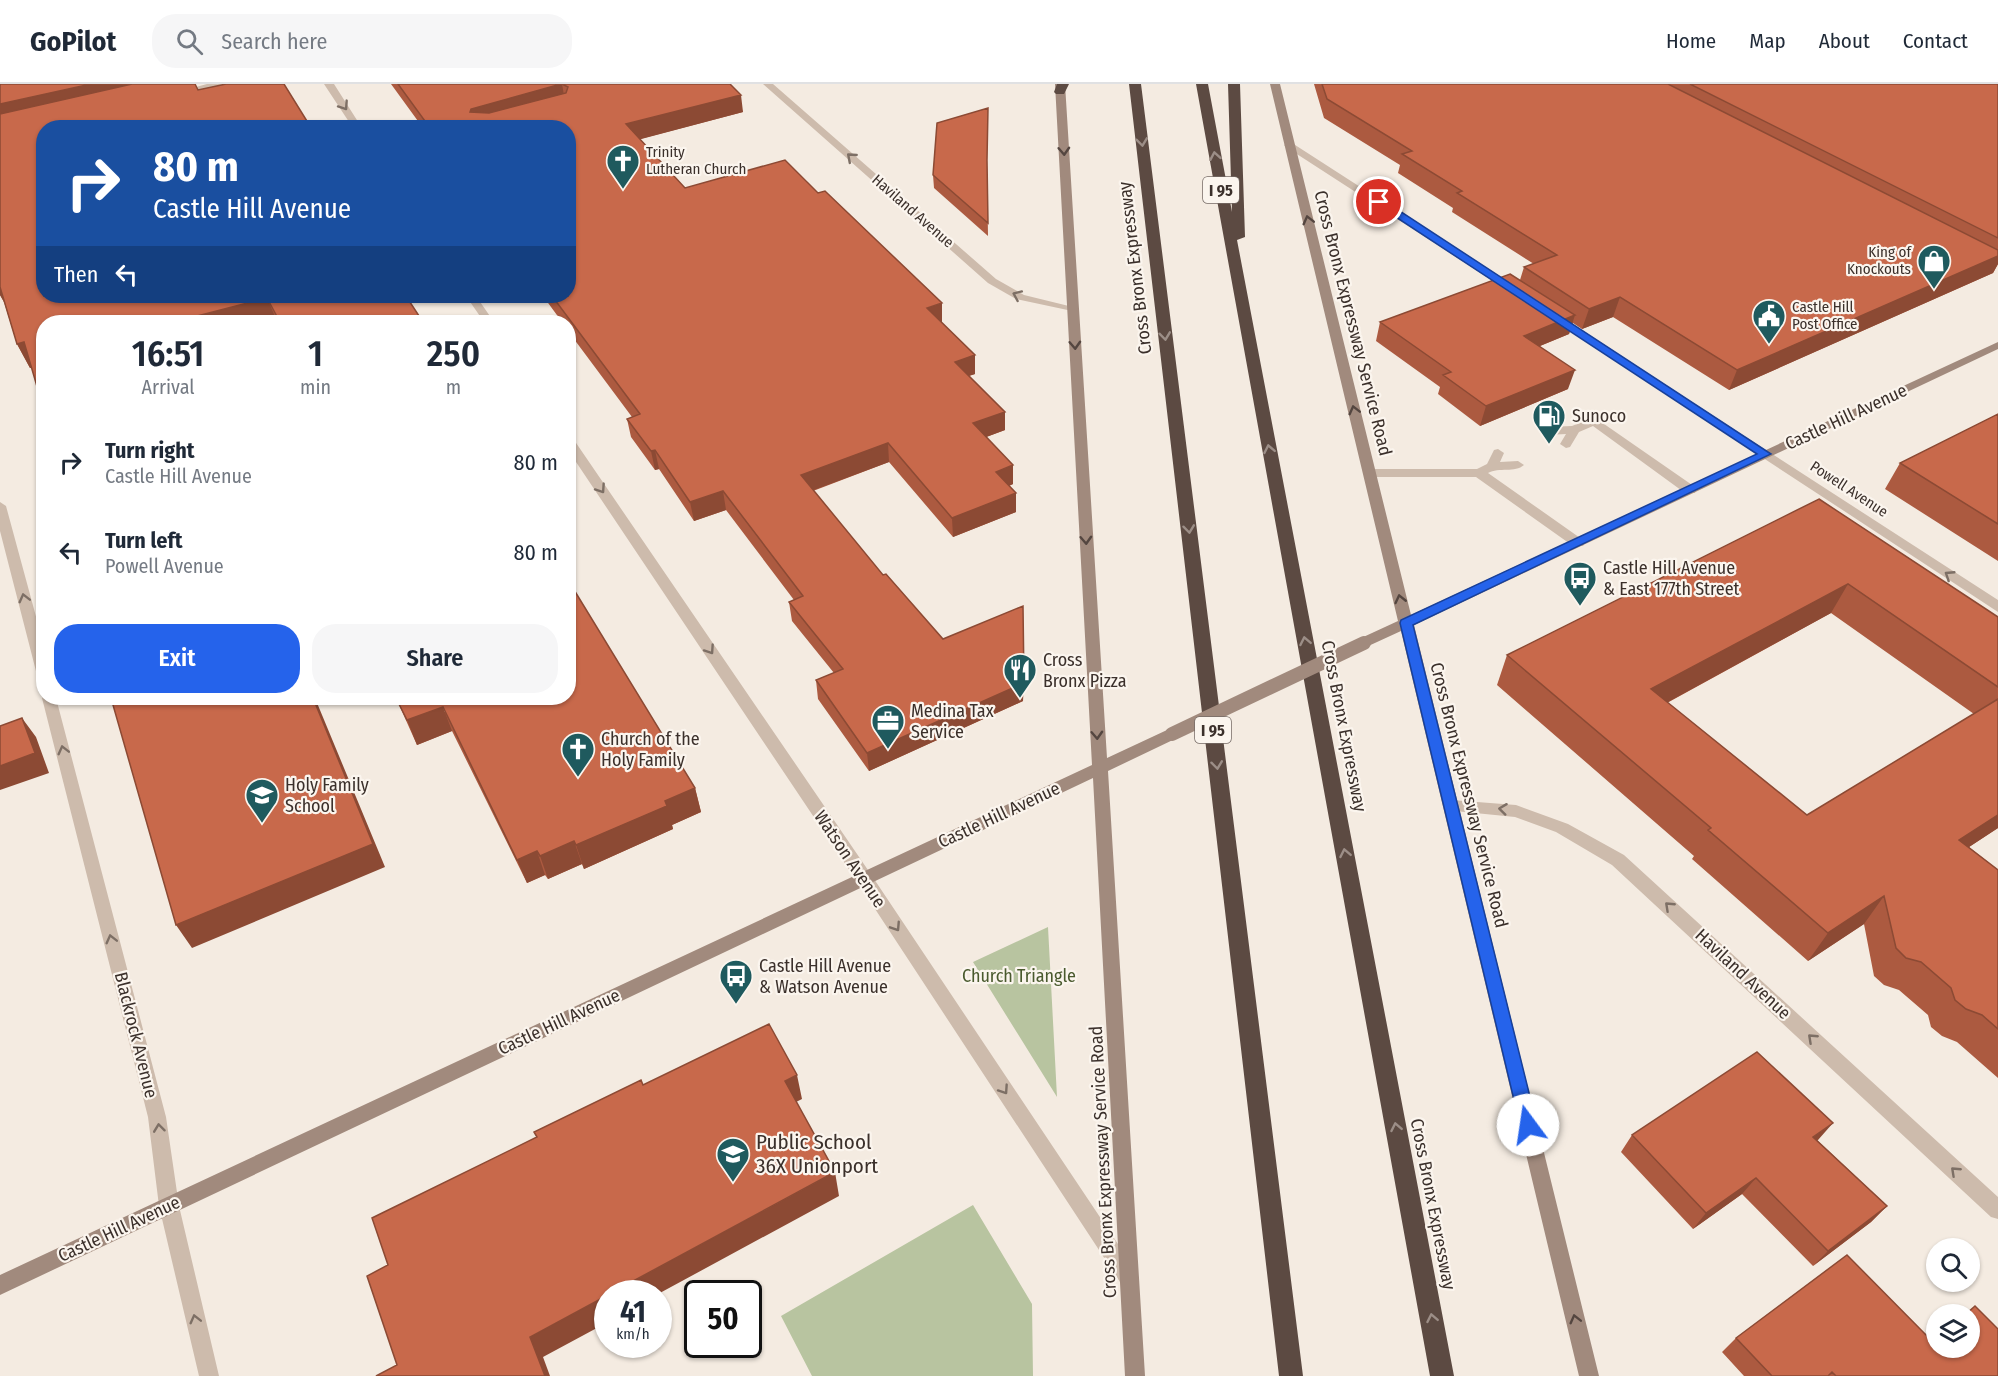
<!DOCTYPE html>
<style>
:root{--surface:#fff;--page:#f6f6f7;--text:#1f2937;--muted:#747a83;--line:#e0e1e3;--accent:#2563eb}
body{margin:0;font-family:"Fira Sans Condensed",sans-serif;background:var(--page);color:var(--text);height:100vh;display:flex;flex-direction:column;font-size:22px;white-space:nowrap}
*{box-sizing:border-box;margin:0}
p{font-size:20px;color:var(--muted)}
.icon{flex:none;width:33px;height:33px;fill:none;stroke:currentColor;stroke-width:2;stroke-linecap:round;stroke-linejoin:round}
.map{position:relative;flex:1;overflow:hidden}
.panel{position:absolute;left:36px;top:231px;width:540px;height:390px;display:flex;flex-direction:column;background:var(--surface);border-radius:24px;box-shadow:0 2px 4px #0004}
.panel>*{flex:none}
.banner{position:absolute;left:36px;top:36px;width:540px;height:183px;border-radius:24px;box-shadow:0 2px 4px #0004;background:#1a4fa0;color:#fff;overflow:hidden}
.controls{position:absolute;left:1926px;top:1154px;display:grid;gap:12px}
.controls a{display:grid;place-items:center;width:54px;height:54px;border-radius:50%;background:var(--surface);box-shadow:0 2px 4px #0004;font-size:30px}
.speed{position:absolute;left:594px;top:1196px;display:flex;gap:12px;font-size:30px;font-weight:700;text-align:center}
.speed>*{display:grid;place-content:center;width:78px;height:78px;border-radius:50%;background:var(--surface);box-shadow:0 2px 4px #0004;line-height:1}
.speed small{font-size:15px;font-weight:400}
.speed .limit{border:3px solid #111;border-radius:9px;background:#fff;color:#111}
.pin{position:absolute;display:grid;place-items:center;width:51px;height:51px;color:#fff;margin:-26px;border:3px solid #fff;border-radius:50%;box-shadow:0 2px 6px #0007}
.me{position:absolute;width:66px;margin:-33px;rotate:346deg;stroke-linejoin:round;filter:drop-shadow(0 0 4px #0008)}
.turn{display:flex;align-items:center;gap:21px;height:126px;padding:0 18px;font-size:27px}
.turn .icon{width:78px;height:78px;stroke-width:2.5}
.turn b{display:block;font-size:42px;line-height:51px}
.then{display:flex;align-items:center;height:57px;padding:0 18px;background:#0003;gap:12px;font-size:22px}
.eta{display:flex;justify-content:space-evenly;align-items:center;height:102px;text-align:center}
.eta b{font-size:36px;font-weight:600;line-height:42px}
.primary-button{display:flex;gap:12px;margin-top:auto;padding:12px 18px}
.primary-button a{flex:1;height:69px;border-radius:24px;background:var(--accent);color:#fff;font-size:24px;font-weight:600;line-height:69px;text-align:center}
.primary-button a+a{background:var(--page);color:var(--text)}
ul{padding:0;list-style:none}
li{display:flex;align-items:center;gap:18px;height:90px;padding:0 18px}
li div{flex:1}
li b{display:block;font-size:22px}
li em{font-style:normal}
header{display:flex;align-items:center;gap:36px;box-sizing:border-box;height:84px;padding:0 30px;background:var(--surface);border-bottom:2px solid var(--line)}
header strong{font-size:28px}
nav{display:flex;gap:33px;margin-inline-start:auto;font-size:21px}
.search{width:420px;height:54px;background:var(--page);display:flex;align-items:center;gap:15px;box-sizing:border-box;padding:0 21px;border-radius:24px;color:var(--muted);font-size:22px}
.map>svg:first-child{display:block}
</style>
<header>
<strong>GoPilot</strong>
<div class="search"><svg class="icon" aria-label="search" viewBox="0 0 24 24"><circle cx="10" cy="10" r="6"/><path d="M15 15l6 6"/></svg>Search here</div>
<nav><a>Home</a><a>Map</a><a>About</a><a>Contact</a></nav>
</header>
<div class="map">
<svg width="1998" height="1292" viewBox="0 0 1998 1292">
<rect width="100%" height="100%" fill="#f4ebe1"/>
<path fill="#b8c4a0" d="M1048 843 1057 1013 973 878Z
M973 1121 1032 1220 1033 1292H812L781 1232Z"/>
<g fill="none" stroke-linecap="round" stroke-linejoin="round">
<path fill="#cdbbac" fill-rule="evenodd" d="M1594 333 1695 403 1696 406 1695 409H1685L1593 342 1579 348 1570 363 1566 364 1560 360 1566 350 1547 351 1541 347 1547 343 1572 342Z
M1498 365 1504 369 1500 378 1518 377 1524 381C1515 389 1499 383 1488 389L1583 456 1585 459 1583 462H1573L1476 393H1369L1363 389 1369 385H1477L1487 380 1494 366Z"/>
<path fill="#cdbbac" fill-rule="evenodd" d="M207 0H225L179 12 174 9Z
M324 0H334L362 44H353Z
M763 0H773L996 195 1024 211 1077 224V228L1016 215 988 199Z
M1289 58 1292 59 1520 206 1514 209 1510 208 1286 63 1284 61Z
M466 212H476L494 238H484Z
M1554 229 1998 516V528L1550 234 1548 232Z
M568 352 572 353 870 789 1136 1187 1139 1194 1136 1201 1129 1204 1122 1201 858 799 568 366Z
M0 418 6 422 44 562V596L37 591 0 447Z
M44 611V614H56L166 1033 179 1122 219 1292H199L159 1122 148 1033 42 614Z
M1451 716 1516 721 1568 740 1624 771 1998 1113V1135L1991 1133 1612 781 1556 748 1515 733 1445 726 1443 722 1445 718Z"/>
<path fill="#a18a7d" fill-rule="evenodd" d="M1055 0H1065L1107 674 1167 646H1177L1180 650 1177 654 1108 687 1145 1292H1125L1093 694 0 1211V1191L1092 681Z
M1270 0H1280L1411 531 1998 258V265L1414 541 1599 1292H1579L1401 547 1364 564 1357 559 1359 555 1398 537Z"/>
<path fill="#5c4a42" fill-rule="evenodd" d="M1057 0H1069L1064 10H1056L1054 8Z
M1129 0H1141L1303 1292H1279Z
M1196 0H1208L1232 128 1228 0H1240L1245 153 1237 156 1454 1292H1430Z"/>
<path stroke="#a18a7d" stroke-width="14" d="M1172 650 1364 559"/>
</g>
<path fill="#ac5a40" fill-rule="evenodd" d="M0 0H195L198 6 226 0H284L311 44H44V212H406L423 238H277V237L272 238H44V328L32 284H30L17 260 4 218 0 211Z
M391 0H730L743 28 640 55 685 104 942 238H941L975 271V290L969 292 1005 328V346L986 353 1013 400 1009 402 1016 428 953 453 889 378 813 407 883 491 943 555 1023 617 869 687 818 615 816 596 834 589 792 537 789 518 794 516 726 426 694 437 659 385 655 386 631 353 627 335 632 333 568 247V238H562L543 212H568V44H423Z
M1314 0H1998V180L1993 189 1729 306 1613 233 1582 245 1573 239 1569 250 1540 262 1568 305 1480 342 1438 310 1440 303 1376 257 1380 238 1520 196 1524 183 1534 180 1452 128 1453 124 1398 89 1400 81 1324 34Z
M987 85 988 152 934 104 933 91Z
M1998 330V477L1885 405 1900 379Z
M1819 415 1998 533V744L1969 763 1998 786V994L1957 958 1942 952 1931 943 1928 931 1899 906 1884 901 1874 892 1864 840 1808 877 1692 775 1694 772 1497 601 1507 571ZM1831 529 1974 630 1807 731 1667 619Z
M396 614 695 704 701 728 672 741 673 745 584 785 582 780 548 795 545 791 527 799 452 647 417 661Z
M1632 1051 1817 1056 1887 1122 1871 1138 1813 1182 1742 1110 1693 1145 1621 1068Z
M1936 1253V1263L1998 1292H1744L1722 1268 1736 1254 1932 1257Z"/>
<path fill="#8c4a34" d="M91 0H193L0 45V20Z
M562 0 565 17 475 44 470 28 471 25Z
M741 11 743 28 630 58 626 40Z
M1998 172V180L1993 189 1729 306 1737 286Z
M0 198 4 218 0 211Z
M1620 213 1613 233 1582 245 1589 225Z
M267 214 277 237 272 238H174Z
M942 219V238L928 243 927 224Z
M1575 231 1569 250 1518 271 1524 252Z
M24 258 38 282 30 284 17 260Z
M975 271V290L955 296V278Z
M1575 286 1568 305 1480 342 1486 322Z
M1005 328V346L973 358V339Z
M888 359 889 378 803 410 801 391Z
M655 366 659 385 655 386 651 367Z
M1013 381V400L996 407V388Z
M723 407 726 426 694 437 690 418Z
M1016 409V428L953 453 952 434Z
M1848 500 1831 529 1637 635 1651 605Z
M1024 599 1023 617 869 687 867 669Z
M313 614H315L385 783 192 864 176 841Z
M443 623 452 647 417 661 407 636Z
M22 634 36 653 49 689 0 706V682Z
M695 704 701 728 672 741 673 745 584 785 576 761 665 717Z
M1998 731V744L1937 784 1959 756Z
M574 757 582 780 548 795 540 772Z
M537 767 545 791 527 799 517 776Z
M1884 812 1864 840 1808 877 1828 849Z
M797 991 802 1015 790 1021 785 997Z
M1833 1039 1818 1056 1799 1069 1813 1053Z
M835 1088 839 1112 658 1210V1209H611Z
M1756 1094 1742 1110 1693 1145 1706 1129Z
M1887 1122 1871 1138 1813 1182 1828 1167Z
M608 1211V1238L543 1273 550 1292H545L530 1253Z"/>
<path fill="#c8694b" stroke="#8c4a34" stroke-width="1.5" d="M0 0H91L0 20Z
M132 0H195L198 6 226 0H284L310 42 305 44H44V212H406L423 238H280L267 214 174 238H44V328L36 299 24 258 17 260 0 203V30Z
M398 0H561L471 25 470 28 489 29 566 9 568 3 562 0H730L741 11 626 40 685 104 785 76 818 109 825 107 942 219 927 224 975 271 955 278 1005 328 973 339 1013 381 996 388 1016 409 952 434 888 359 801 391 883 491 886 490 943 555 1023 522 1024 599 867 669 816 596 843 585 789 518 803 512 723 407 690 418 655 366 651 367 627 335 640 330 552 212H568V44H430Z
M1322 0H1668L1998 166V172L1737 286 1620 213 1589 225 1524 183 1557 171 1457 109 1462 107 1402 70 1412 67 1327 15Z
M1690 0H1998V154Z
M988 24 987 76 988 139 933 91 937 39Z
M1510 190 1575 231 1524 252 1575 286 1486 322 1443 291 1451 288 1380 238Z
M1998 330V440L1900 379Z
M1819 415 1998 533V603L1848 500 1651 605 1807 731 1998 615V731L1959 756 1998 786V945L1982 931 1966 925 1955 916 1951 904 1921 878 1906 874 1896 864 1884 812 1828 849 1708 746 1711 744 1507 571Z
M568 496 695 704 665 717 667 722 576 761 574 757 540 772 537 767 517 776 443 623 407 636 396 614H568Z
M111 614H313L373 760 176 841Z
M22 634 35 669 0 682V642Z
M769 940 797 991 785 997 835 1088 611 1209H608V1211L530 1253 545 1292H376L397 1281 367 1192 388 1181 372 1134 537 1053 534 1048 641 996 643 1001Z
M1757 968 1833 1039 1813 1053 1887 1122 1828 1167 1756 1094 1706 1129 1632 1051Z
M1847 1171 1932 1257 1936 1254V1263H1970V1230H1966L1975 1222 1998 1245V1292H1836L1832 1288 1828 1292H1772L1736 1254Z"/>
<defs><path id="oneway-chevron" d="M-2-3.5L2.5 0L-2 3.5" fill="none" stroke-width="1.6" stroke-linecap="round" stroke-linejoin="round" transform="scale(1.5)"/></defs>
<g stroke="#7d6f65">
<use href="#oneway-chevron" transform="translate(344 22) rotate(56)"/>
<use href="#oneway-chevron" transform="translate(851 73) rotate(-139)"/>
<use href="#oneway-chevron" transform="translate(1017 211) rotate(-156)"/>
<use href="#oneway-chevron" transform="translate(601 405) rotate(56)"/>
<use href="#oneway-chevron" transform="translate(1949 491) rotate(-147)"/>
<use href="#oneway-chevron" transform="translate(24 514) rotate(-104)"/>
<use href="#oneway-chevron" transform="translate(710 566) rotate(56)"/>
<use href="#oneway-chevron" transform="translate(63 666) rotate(-104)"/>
<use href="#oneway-chevron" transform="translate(1503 725) rotate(-173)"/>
<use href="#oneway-chevron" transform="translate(1669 822) rotate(-137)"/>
<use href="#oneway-chevron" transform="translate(896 843) rotate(57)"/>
<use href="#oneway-chevron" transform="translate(111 855) rotate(-104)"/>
<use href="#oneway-chevron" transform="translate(1812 954) rotate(-137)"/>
<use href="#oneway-chevron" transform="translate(1004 1006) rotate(56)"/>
<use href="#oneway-chevron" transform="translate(159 1044) rotate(-97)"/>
<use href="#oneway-chevron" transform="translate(1955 1087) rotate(-137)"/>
<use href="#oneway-chevron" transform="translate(195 1235) rotate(-104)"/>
</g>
<g stroke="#9c8e87">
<use href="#oneway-chevron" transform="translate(1142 58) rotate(83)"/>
<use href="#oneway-chevron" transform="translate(1215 72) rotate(-100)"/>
<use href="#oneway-chevron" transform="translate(1165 252) rotate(83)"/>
<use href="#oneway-chevron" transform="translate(1269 365) rotate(-101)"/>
<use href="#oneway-chevron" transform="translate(1189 445) rotate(83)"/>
<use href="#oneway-chevron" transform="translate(1305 557) rotate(-101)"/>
<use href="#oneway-chevron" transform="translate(1217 681) rotate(83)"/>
<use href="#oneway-chevron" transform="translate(1345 769) rotate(-101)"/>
<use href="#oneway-chevron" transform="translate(1396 1043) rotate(-101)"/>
<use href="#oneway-chevron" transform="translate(1432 1234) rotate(-101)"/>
</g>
<g stroke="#544640">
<use href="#oneway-chevron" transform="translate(1064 67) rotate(87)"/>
<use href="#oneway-chevron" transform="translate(1308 136) rotate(-104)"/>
<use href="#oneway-chevron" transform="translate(1075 261) rotate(87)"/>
<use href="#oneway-chevron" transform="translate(1354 326) rotate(-104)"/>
<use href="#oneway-chevron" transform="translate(1086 456) rotate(87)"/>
<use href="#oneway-chevron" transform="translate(1400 515) rotate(-103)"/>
<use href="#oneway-chevron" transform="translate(1097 651) rotate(87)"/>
<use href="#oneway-chevron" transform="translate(1575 1235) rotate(-104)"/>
</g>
<path fill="#2563eb" stroke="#184099" stroke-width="1.5" d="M1376 116H1383L1771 370 1413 541 1537 1041 1534 1046 1528 1049 1522 1046 1520 1041 1400 539 1401 536 1757 370 1376 120Z"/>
<defs>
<g id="church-pin" transform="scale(1.725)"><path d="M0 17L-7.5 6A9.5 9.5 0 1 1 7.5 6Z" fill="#1f5a5e" stroke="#fbf5ee"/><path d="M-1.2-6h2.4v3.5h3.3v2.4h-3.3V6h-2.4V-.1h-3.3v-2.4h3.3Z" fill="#fff"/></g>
<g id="shop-pin" transform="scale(1.725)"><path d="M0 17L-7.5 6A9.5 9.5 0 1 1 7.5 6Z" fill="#1f5a5e" stroke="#fbf5ee"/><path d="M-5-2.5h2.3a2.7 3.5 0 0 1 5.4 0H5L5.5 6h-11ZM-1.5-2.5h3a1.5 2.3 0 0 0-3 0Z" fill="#fff"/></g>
<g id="civic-pin" transform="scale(1.725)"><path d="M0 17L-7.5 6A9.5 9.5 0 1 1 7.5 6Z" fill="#1f5a5e" stroke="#fbf5ee"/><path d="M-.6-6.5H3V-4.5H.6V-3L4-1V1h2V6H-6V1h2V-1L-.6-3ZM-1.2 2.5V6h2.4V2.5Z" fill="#fff"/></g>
<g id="fuel-pin" transform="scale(1.725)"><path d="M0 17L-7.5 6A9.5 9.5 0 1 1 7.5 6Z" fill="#1f5a5e" stroke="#fbf5ee"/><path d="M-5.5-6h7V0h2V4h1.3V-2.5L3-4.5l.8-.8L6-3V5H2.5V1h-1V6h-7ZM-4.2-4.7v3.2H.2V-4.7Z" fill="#fff"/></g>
<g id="bus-pin" transform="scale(1.725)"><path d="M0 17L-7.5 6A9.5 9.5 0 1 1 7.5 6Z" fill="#1f5a5e" stroke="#fbf5ee"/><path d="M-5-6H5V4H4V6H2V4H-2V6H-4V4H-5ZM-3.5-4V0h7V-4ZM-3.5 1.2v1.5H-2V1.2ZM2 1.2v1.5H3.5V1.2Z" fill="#fff"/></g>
<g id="restaurant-pin" transform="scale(1.725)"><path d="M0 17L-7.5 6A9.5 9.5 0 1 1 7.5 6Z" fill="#1f5a5e" stroke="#fbf5ee"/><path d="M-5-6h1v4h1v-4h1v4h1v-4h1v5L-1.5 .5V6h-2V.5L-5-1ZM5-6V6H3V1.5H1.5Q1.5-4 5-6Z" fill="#fff"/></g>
<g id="office-pin" transform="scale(1.725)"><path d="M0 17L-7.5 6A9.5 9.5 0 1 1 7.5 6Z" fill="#1f5a5e" stroke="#fbf5ee"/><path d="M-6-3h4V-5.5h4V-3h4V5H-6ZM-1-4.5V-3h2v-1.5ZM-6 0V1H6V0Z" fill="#fff"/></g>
<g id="school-pin" transform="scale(1.725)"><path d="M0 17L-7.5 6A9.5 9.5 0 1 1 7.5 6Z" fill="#1f5a5e" stroke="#fbf5ee"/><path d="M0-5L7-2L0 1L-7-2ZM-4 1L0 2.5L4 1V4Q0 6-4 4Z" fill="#fff"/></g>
</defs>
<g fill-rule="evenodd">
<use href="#church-pin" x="623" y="77"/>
<use href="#shop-pin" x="1934" y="177"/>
<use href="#civic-pin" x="1769" y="232"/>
<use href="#fuel-pin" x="1549" y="332"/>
<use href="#bus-pin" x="1580" y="494"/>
<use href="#restaurant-pin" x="1020" y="586"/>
<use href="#office-pin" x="888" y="637"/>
<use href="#church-pin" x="578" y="665"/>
<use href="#school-pin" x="262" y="711"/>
<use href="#bus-pin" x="736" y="892"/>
<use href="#school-pin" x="733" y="1070"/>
</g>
<g text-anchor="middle" stroke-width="4.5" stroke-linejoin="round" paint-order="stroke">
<g font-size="15" fill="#3b302b" stroke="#fbf5ee" text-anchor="start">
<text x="646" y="73">Trinity<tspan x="646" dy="17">Lutheran Church</tspan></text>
<text x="1911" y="173" text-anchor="end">King of<tspan x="1911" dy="17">Knockouts</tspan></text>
<text x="1792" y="228">Castle Hill<tspan x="1792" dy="17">Post Office</tspan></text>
</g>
<g font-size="15" fill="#3b302b" stroke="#fbf5ee">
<text transform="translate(913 127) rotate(41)" y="5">Haviland Avenue</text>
<text transform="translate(1849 405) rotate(33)" y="5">Powell Avenue</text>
</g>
<g fill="#fbf5ee" stroke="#756b66" stroke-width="1.5">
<rect x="1203" y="93" width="36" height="26" rx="4.5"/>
<rect x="1195" y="633" width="36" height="26" rx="4.5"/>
</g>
<g font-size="16" font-weight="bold" fill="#3b302b">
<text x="1221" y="112">I 95</text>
<text x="1213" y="652">I 95</text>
</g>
<g font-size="18" fill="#3b302b" stroke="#fbf5ee">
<text transform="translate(1135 184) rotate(-97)" y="6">Cross Bronx Expressway</text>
<text transform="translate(1353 239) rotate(76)" y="6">Cross Bronx Expressway Service Road</text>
<text transform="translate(1846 333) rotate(-25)" y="6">Castle Hill Avenue</text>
<text transform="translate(1344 642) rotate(79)" y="6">Cross Bronx Expressway</text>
<text transform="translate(1469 711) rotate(76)" y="6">Cross Bronx Expressway Service Road</text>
<text transform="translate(999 731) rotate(-25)" y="6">Castle Hill Avenue</text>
<text transform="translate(850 775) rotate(56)" y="6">Watson Avenue</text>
<text transform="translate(1743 890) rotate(43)" y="6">Haviland Avenue</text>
<text transform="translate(559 938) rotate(-25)" y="6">Castle Hill Avenue</text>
<text transform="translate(136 951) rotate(76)" y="6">Blackrock Avenue</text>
<text transform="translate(1103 1078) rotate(-93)" y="6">Cross Bronx Expressway Service Road</text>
<text transform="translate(1433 1120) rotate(79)" y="6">Cross Bronx Expressway</text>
<text transform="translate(119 1145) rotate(-25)" y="6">Castle Hill Avenue</text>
</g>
<g font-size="18" fill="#3b302b" stroke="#fbf5ee" text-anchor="start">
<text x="1572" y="338">Sunoco</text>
<text x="1603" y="490">Castle Hill Avenue<tspan x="1603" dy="21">&amp; East 177th Street</tspan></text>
<text x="1043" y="582">Cross<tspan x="1043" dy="21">Bronx Pizza</tspan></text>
<text x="911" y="633">Medina Tax<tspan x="911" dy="21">Service</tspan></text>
<text x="601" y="661">Church of the<tspan x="601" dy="21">Holy Family</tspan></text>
<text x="285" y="707">Holy Family<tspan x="285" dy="21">School</tspan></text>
<text x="759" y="888">Castle Hill Avenue<tspan x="759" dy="21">&amp; Watson Avenue</tspan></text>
</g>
<g font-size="18" fill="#4a5a2e" stroke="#fbf5ee">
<text x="1019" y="898">Church Triangle</text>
</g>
<g font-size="21" fill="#3b302b" stroke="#fbf5ee" text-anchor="start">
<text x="756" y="1065">Public School<tspan x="756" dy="24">36X Unionport</tspan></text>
</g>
</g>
</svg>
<div class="controls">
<a><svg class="icon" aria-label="search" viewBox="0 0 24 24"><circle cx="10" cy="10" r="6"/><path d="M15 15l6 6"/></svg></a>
<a><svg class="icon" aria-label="layers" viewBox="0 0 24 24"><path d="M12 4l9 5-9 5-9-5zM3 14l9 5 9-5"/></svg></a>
</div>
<div class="speed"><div>41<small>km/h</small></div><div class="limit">50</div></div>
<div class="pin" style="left:1379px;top:118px;background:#d93025"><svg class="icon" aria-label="arrive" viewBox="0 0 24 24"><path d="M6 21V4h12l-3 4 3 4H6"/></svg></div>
<svg class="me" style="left:1528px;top:1041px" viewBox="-20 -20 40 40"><circle r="19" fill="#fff"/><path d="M0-13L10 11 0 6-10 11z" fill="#2563eb"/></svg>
<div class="banner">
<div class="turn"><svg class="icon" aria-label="right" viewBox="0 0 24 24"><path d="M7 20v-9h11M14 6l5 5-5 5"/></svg><div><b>80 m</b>Castle Hill Avenue</div></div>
<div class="then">Then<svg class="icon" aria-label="left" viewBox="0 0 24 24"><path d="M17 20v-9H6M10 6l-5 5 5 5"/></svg></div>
</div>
<section class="panel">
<div class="eta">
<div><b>16:51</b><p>Arrival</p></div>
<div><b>1</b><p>min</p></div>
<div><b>250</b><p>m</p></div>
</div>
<ul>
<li><svg class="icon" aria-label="right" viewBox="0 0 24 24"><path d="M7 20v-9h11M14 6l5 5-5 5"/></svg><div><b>Turn right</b><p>Castle Hill Avenue</p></div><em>80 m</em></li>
<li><svg class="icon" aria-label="left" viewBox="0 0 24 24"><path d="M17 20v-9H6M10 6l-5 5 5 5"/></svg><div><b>Turn left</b><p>Powell Avenue</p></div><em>80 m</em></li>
</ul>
<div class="primary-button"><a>Exit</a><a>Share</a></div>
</section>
</div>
